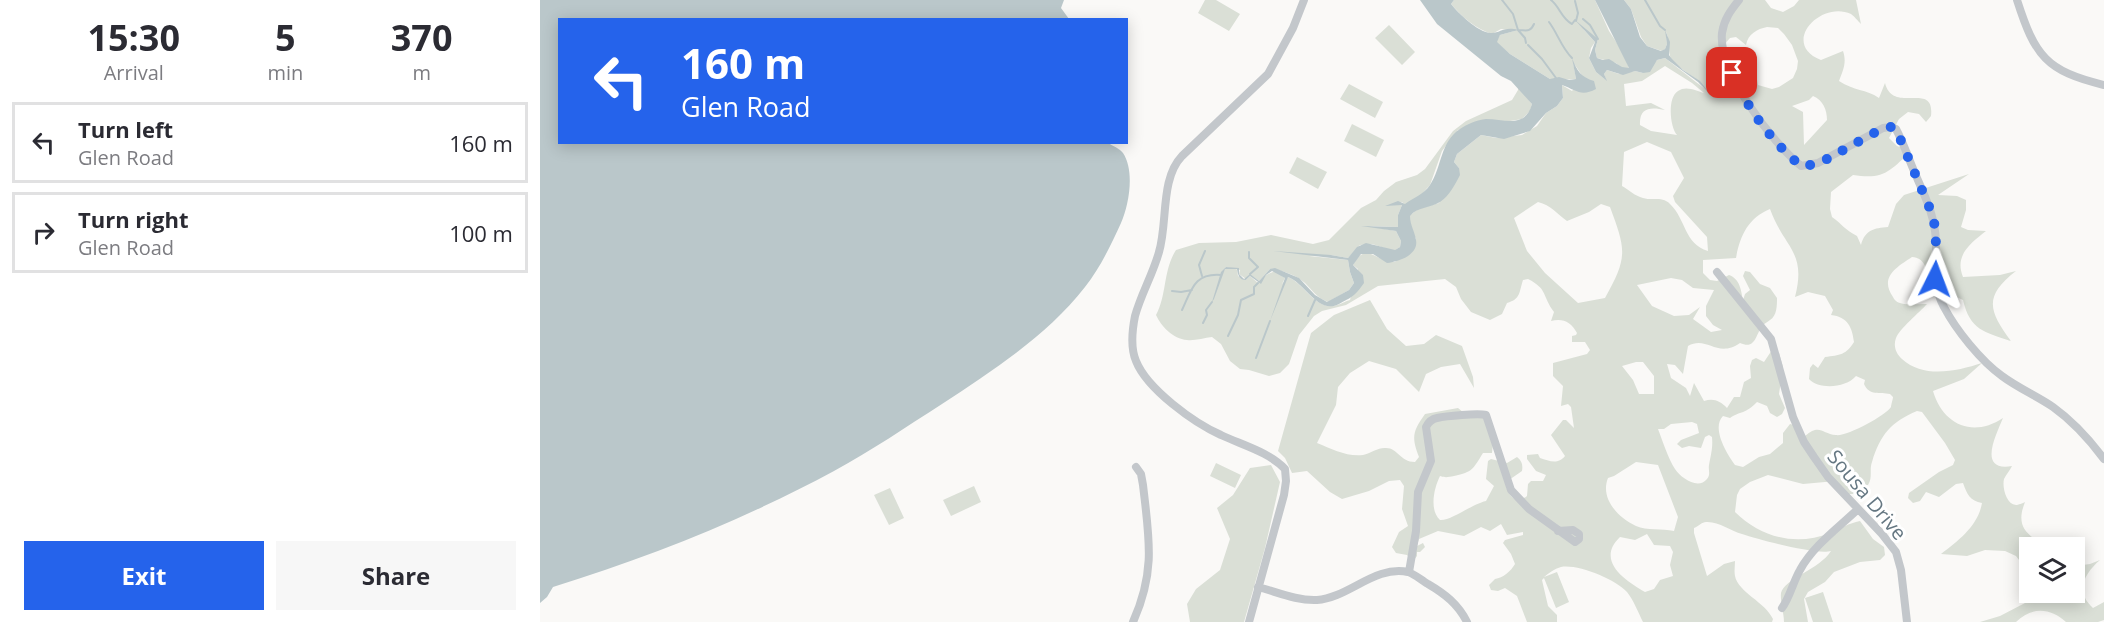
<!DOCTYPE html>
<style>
:root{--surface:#fff;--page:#f7f7f7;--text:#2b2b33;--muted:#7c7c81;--line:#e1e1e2;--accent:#2563eb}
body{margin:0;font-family:"Open Sans",sans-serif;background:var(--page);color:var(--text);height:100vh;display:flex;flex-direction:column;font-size:22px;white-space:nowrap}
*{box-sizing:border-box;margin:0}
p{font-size:20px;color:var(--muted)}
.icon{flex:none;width:33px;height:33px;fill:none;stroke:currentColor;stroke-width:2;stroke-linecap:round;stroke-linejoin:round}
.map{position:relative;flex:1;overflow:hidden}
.side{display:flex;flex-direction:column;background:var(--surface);width:540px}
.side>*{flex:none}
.top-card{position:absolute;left:18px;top:18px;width:570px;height:126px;border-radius:0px;box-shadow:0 3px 15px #0003;background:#2563eb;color:#fff;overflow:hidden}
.tools{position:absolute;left:1479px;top:537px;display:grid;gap:12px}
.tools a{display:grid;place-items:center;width:66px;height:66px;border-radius:0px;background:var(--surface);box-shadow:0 3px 15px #0003;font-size:30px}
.pin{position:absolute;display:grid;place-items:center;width:51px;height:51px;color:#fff;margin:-26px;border-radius:12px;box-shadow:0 3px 9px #0006}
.me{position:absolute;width:66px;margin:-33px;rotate:3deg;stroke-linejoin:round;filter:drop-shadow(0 0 4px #0008)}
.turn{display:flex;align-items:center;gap:21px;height:126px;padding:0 24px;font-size:27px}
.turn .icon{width:78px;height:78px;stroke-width:2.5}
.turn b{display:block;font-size:42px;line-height:51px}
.eta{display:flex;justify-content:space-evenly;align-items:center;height:102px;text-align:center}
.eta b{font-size:36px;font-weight:700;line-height:42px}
.cta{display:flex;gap:12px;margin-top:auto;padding:12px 24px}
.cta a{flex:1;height:69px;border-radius:0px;background:var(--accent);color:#fff;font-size:24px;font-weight:700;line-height:69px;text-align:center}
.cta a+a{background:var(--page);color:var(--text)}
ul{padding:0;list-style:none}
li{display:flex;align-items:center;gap:18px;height:81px;margin:0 12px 9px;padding:0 12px;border:3px solid var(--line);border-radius:0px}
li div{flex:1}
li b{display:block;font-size:22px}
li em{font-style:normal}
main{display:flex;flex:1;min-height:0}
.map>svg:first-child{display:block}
</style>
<main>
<section class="side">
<div class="eta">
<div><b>15:30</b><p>Arrival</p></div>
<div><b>5</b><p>min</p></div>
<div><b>370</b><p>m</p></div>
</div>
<ul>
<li><svg class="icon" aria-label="left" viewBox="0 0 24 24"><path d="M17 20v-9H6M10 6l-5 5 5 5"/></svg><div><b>Turn left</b><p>Glen Road</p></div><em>160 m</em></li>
<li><svg class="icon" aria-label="right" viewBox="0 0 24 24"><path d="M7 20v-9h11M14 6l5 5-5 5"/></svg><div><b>Turn right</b><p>Glen Road</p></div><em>100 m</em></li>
</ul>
<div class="cta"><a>Exit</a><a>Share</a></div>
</section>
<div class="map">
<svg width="1564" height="622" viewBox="0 0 1564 622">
<rect width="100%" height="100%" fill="#faf9f7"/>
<path fill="#dadfd6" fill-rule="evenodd" d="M665 0H676L700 14 689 31 658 13Z
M914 0H1055L1069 31 1084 54 1089 68H1082L1076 63 1057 58 1055 50 1058 39 1043 29 1055 42 1051 48 1049 58 1056 72 1066 80 1064 74 1067 70 1079 74 1095 71 1103 73 1117 60 1125 58 1165 89C1157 76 1142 72 1132 60 1127 53 1131 43 1126 32L1127 44 1125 49 1122 51 1107 46 1101 37 1091 9 1084 0H1225L1231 8 1243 12 1254 6 1259 0H1316L1321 24C1318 21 1314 16 1311 14 1280 0 1240 44 1281 60L1303 51C1307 63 1303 70 1299 81 1314 91 1326 89 1339 98L1345 83C1353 115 1395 80 1391 116L1386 122 1379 114 1368 112 1359 119 1349 138 1357 146 1371 151C1350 171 1344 180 1313 175L1291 192 1290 209 1292 217C1303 225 1304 229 1317 236L1321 245C1325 230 1334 228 1348 227L1356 204 1364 195 1429 174 1398 195 1417 196 1426 200V210L1421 227 1428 230 1446 231C1431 243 1414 255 1423 277L1460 275 1476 271C1444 296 1448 310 1471 341 1444 332 1430 330 1423 300 1412 295 1398 288 1391 277 1385 268 1385 258 1372 257 1357 267 1339 277 1353 297 1355 301 1358 303 1364 304 1371 305 1380 304 1387 304 1380 312 1359 329 1356 338 1353 346 1356 354 1362 359 1384 379 1417 371 1442 363L1424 379 1393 391C1403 425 1433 438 1463 418 1456 435 1437 472 1472 466 1470 470 1466 475 1464 479 1462 487 1466 504 1476 505 1478 505 1483 503 1485 502 1477 522 1482 533 1502 543V547L1490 548 1489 573 1476 556 1465 551 1445 550 1427 556 1401 554C1419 540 1438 526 1442 503 1430 501 1427 494 1423 483L1416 484 1399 497 1386 492 1380 501 1373 503 1368 498 1369 493 1399 472 1413 465 1415 460 1405 443 1382 412 1377 411C1351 422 1340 435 1332 462 1329 470 1333 477 1328 485L1317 488 1313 494H1307L1296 481 1263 484 1228 475 1210 482 1200 489 1197 495 1195 512C1220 537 1256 547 1290 533 1300 529 1309 523 1320 521L1333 539 1344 547 1345 555 1340 560 1320 562 1294 572 1285 582 1268 592 1264 599 1268 622H1244C1244 613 1240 602 1241 593 1244 579 1280 569 1291 551 1276 555 1220 540 1202 534 1191 531 1178 521 1166 522 1162 522 1159 526 1154 528V533L1167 576 1184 564 1195 561C1195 566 1194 571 1195 576 1198 592 1225 602 1233 619L1232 622H1103C1098 612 1094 601 1087 592 1075 579 1038 564 1021 567 1014 569 1009 573 1004 577L1017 572 1029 602 1016 608 1004 578 1002 580 1008 606 1017 615V622H987L977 596 965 588 958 591 951 590 949 585 955 579C963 578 971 571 975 564L971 554 963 543 965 540 983 535V532L967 535 961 524 950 531 941 527 924 536 898 531 879 539 877 546 883 543 885 547 880 552H877V556L873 561 867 555 856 553 852 547 859 532 868 526 862 509 864 486 860 480 849 481 829 491 802 499 790 492 767 471 752 473 745 458 738 451 771 333 794 315 830 300 847 329 866 346 884 344 896 335 922 346 933 377 934 388 920 364 901 367 886 374 879 392 856 369 829 361 810 373 798 387 796 405 777 443C792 449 807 457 823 455 831 453 839 447 846 448 858 448 860 462 875 462L879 457C871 437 873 431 885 414L918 408 929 417 940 416 945 419 953 444 952 453H943C933 469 933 472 914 476 908 477 906 478 900 476 894 488 889 510 900 520 911 521 932 504 946 501L954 486 946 479 948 461 951 459 967 463 977 457C982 461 983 465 982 471L969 480 966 486C969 496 976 505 987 496L988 484 991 481H1003L1006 475 996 471 987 459V455L998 454 1000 458C1009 461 1018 465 1025 456L1011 435 1023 420H1026L1034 428 1031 407 1028 404 1021 406 1023 386 1013 376V363L1047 354 1050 350 1045 342H1032V336L1036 335 1037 333C1031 322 1023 318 1011 321L1014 312C1002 296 1008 289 988 279L983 280C979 292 981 299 967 303L962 314 950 320 931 312 921 299 916 287 905 279 838 286 806 305 782 311 774 316 759 335 749 364 740 373 729 376 709 370 700 369 690 361 681 344 672 337C664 338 654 341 647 340 633 339 621 326 616 315 627 295 623 270 636 250L659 243 696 242 731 235 773 244 789 240 821 208 836 200 844 191 856 182 877 175 885 169 913 131 926 121 972 100 978 90V86L992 104 990 111 982 119 918 130 902 151 890 185 881 195 865 205 862 202 855 205H862L858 215V227L828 226 856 231 861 241 860 247 854 251 832 244 820 245 808 258 791 255 769 256 808 260 810 272 814 283 809 290 788 302C777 298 773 291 765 283 756 275 742 270 730 269L719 281 710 275 706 279 699 274 700 270 686 267 681 275 685 269H697L698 276 706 280 710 276 718 283 726 275 735 271 745 278 742 284 748 277C764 283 776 312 797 305 801 304 806 301 810 300L818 269 813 265C826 240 837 263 855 262L876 239 870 226 869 216 878 209 899 203 919 168 914 162 917 154 941 135 956 138 982 135 997 126 1006 113 1017 106 1023 98 1022 85 1032 91 1043 77 1033 62 1036 79C1027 80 1019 79 1010 79L970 54 956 42 960 35 974 31 961 29 952 34C936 29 922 17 911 4ZM1227 27 1238 28 1244 34 1252 45 1258 61 1257 69 1253 78 1239 87 1232 89 1218 85C1215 62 1206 60 1186 53L1183 46 1190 38 1196 37 1206 45C1208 34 1217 29 1227 27ZM1125 66 1152 83 1164 93C1157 91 1146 85 1138 91 1127 98 1130 127 1137 135L1111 131 1100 125C1099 107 1111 107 1125 110L1111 103 1086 106 1084 84 1102 81ZM1273 96C1283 100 1287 110 1287 120L1264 145 1263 112 1252 106 1269 100ZM1107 142 1131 152 1144 178 1133 196 1135 202 1167 237 1168 251C1144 244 1146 219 1130 204 1122 196 1112 201 1103 198 1095 196 1089 190 1082 186L1084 152ZM998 202C1011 205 1017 214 1027 221L1049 212 1061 204 1070 207C1086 250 1088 257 1065 298L1038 303 1005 273 987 251 974 218ZM1230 209C1244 248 1267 251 1255 297L1268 292 1285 296 1293 310 1291 315C1308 317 1312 327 1314 342 1306 355 1300 355 1285 357L1278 368 1273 364 1270 368 1269 379C1279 390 1306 388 1316 376L1325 380 1324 384C1329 396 1340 392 1350 394L1353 397C1353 399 1351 405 1351 407 1345 416 1306 437 1296 435 1282 434 1280 423 1265 436L1254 425 1250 424 1243 433V443L1230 454 1219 457 1203 467 1195 465C1187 454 1171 428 1183 416L1190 418C1200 411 1206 414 1217 402L1227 406 1230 413 1237 417 1242 414 1245 408 1239 394 1243 367 1239 353 1232 350 1224 362 1216 358 1212 360 1210 366 1211 378 1204 382 1200 397H1194L1187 408C1180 401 1174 398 1164 401L1154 383 1150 396 1146 388 1131 378 1127 364 1135 365 1143 374 1148 346C1167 335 1177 359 1200 343 1216 350 1215 335 1223 325 1225 323 1228 322 1230 320 1237 316 1237 305 1237 298L1230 288 1220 284 1210 272 1205 271 1203 276 1210 290 1205 294 1203 300C1201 290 1200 279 1189 275L1177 281 1170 280 1163 273V260L1196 258C1200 236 1208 218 1230 209ZM1131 278 1142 280 1153 288 1174 290 1166 306V316L1173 325 1182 330 1171 332 1153 319 1160 307 1149 315 1134 316 1112 306 1097 285ZM1096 362H1103L1114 376V394H1099L1093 380 1082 366ZM1152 422 1157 424 1159 433 1141 440 1137 444 1142 448 1149 446 1161 448 1165 437 1169 435 1172 437C1173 448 1171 454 1169 465 1168 470 1171 474 1167 479 1158 490 1141 478 1135 469 1128 458 1123 442 1118 429H1124L1131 424ZM1096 462 1118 465 1138 517 1134 531C1122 528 1107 531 1096 526 1077 517 1060 498 1068 478L1074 476ZM1107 534 1114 545 1130 546 1133 552 1130 565 1133 576 1120 580 1114 589 1105 592C1086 581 1055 561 1080 537L1095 540Z
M849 25 875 52 862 65 835 38Z
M809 84 843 102 835 118 800 99Z
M812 124 844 140 836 157 804 141Z
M757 157 787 172 778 189 749 173Z
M676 463 701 475 695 488 670 476Z
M731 465 740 482 725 548 704 622H650L647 604 656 589 680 570 690 539 677 508 693 495 710 468Z
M434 486 441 502 411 516 403 500Z
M350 488 364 518 349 525 334 495Z
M1560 560C1545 573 1534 591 1553 608L1564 602V620L1558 622H1526C1511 608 1492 606 1476 622H1440L1460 616 1485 603 1491 593 1534 592 1535 566 1550 564Z
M1283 592 1293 622H1273L1265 598Z"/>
<path fill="#bac7ca" d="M0 0H524L521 8 529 19 20 20V142L568 143C573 146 579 148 583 153 595 171 589 205 581 223 571 245 560 268 545 287 507 336 453 370 402 404 366 427 331 451 294 471 205 519 110 557 13 587L7 597 0 603Z
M880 0H914L911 4C918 13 938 32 950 33 960 34 963 26 978 30L960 35 957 42 970 54 1010 79 1019 77 1029 80 1036 79 1032 58C1037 71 1041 77 1054 81L1056 89C1041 97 1036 90 1022 85L1023 98 1017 106 1006 113 990 131 964 139 941 135 917 154 914 162 919 168 920 175C915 185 909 196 900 202 890 208 877 207 870 216 870 225 875 232 876 240 879 255 858 262 847 263L833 254H821L813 265 823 275 824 283C815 296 812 297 799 304 778 315 765 283 748 277L730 321 745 278 732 271 726 275 721 284 710 276 706 280C699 280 698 275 697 269H685L674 299 672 302 681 272 686 267 699 268V274L704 279 710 274 719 281 730 269 735 268 759 278 775 295 787 302 809 290 814 283 810 272 808 260 733 251 791 255 808 258 817 247 826 243 855 250 860 247 861 241 856 231 821 226 858 227V215L862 205 845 206 858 201 865 204C873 198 884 194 890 185 902 167 900 142 920 129 927 124 937 120 946 119 965 119 985 129 992 104L971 81 961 76 897 24Z
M1055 0H1084L1091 9 1100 37 1107 46 1121 51 1125 49 1127 44 1125 30 1130 42 1129 55 1132 59 1143 70 1160 81 1172 96 1158 82 1125 58 1117 60 1110 72 1103 73 1095 71 1083 75 1067 70 1064 74 1067 81 1056 72 1049 58 1055 42 1035 20 1058 39 1055 50 1057 58 1063 60 1069 59 1082 67 1089 68Z"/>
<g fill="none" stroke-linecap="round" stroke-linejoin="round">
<path stroke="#bac7ca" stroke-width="2" d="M962 0 973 14 978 30 985 38 986 43
M1011 0C1020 7 1021 18 1032 24L1035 20
M1105 0 1120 26 1125 30
M1035 1 1038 13 1036 21
M1043 19 1050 25 1058 39
M1009 22C1018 34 1021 47 1032 58
M978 30C986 30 990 33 994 24
M988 45 1002 59 1016 78
M709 252V258L718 267 710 274
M662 276 659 265 665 251
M632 291 641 292 652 290
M642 310C652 289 654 273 681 275
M768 316 775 300
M663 323 667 315 666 310 672 302
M688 336 698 315 701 300 714 294V287L718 283
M716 358 730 321"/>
<path stroke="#c3c7cb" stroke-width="8" d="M1199 0C1191 10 1184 19 1182 33 1178 72 1232 142 1261 166L1278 163 1343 128 1351 127 1356 129C1363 142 1368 157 1374 171 1382 190 1392 209 1395 231 1399 257 1390 282 1404 307 1416 330 1441 361 1462 376 1478 388 1497 396 1513 407 1534 422 1549 439 1564 459
M1477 0C1495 56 1506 71 1564 85
M1177 272 1231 339 1253 417 1264 442 1274 457 1288 477 1342 534 1356 552 1361 570 1367 622
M869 572 876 531 878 492 891 461 886 427C888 423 891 419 897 418 906 416 938 413 946 415L971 490 989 509 1035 542 1039 539V534L1033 530 1018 531
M718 587C737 592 757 601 777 600 808 598 835 565 868 572 875 574 882 581 888 584 905 594 918 604 927 622
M1242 608C1250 597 1253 582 1260 570 1273 546 1298 528 1318 509
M593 622C616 571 609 538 603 485L601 474 596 467
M709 622 744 495 746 481 745 469C729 452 702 445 681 435 654 423 607 389 596 361 590 347 592 331 595 316 601 294 613 274 619 252 628 222 620 179 642 156L728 74 753 28 764 0"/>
</g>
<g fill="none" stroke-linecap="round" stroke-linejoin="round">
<path stroke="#2563eb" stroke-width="10" stroke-dasharray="0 18" d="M1192 73C1207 108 1232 142 1261 166L1278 164 1343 128 1351 127 1356 129 1393 216 1396 234 1395 279"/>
</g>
<g text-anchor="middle" stroke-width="6" stroke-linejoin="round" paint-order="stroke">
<g font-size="20" fill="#657782" stroke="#fff">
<text transform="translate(1327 495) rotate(50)" y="7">Sousa Drive</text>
</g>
</g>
</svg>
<div class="tools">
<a><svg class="icon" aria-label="layers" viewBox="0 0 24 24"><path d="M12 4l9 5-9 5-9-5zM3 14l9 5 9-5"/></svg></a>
</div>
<div class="pin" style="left:1192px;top:73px;background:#d93025"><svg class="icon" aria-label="arrive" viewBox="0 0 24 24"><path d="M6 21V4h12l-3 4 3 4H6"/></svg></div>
<svg class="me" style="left:1395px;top:279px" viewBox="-20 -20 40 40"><path d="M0-17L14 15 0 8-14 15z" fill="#2563eb" stroke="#fff" stroke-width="4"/></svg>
<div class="top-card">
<div class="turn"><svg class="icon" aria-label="left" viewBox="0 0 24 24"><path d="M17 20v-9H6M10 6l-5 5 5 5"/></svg><div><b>160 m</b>Glen Road</div></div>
</div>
</div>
</main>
